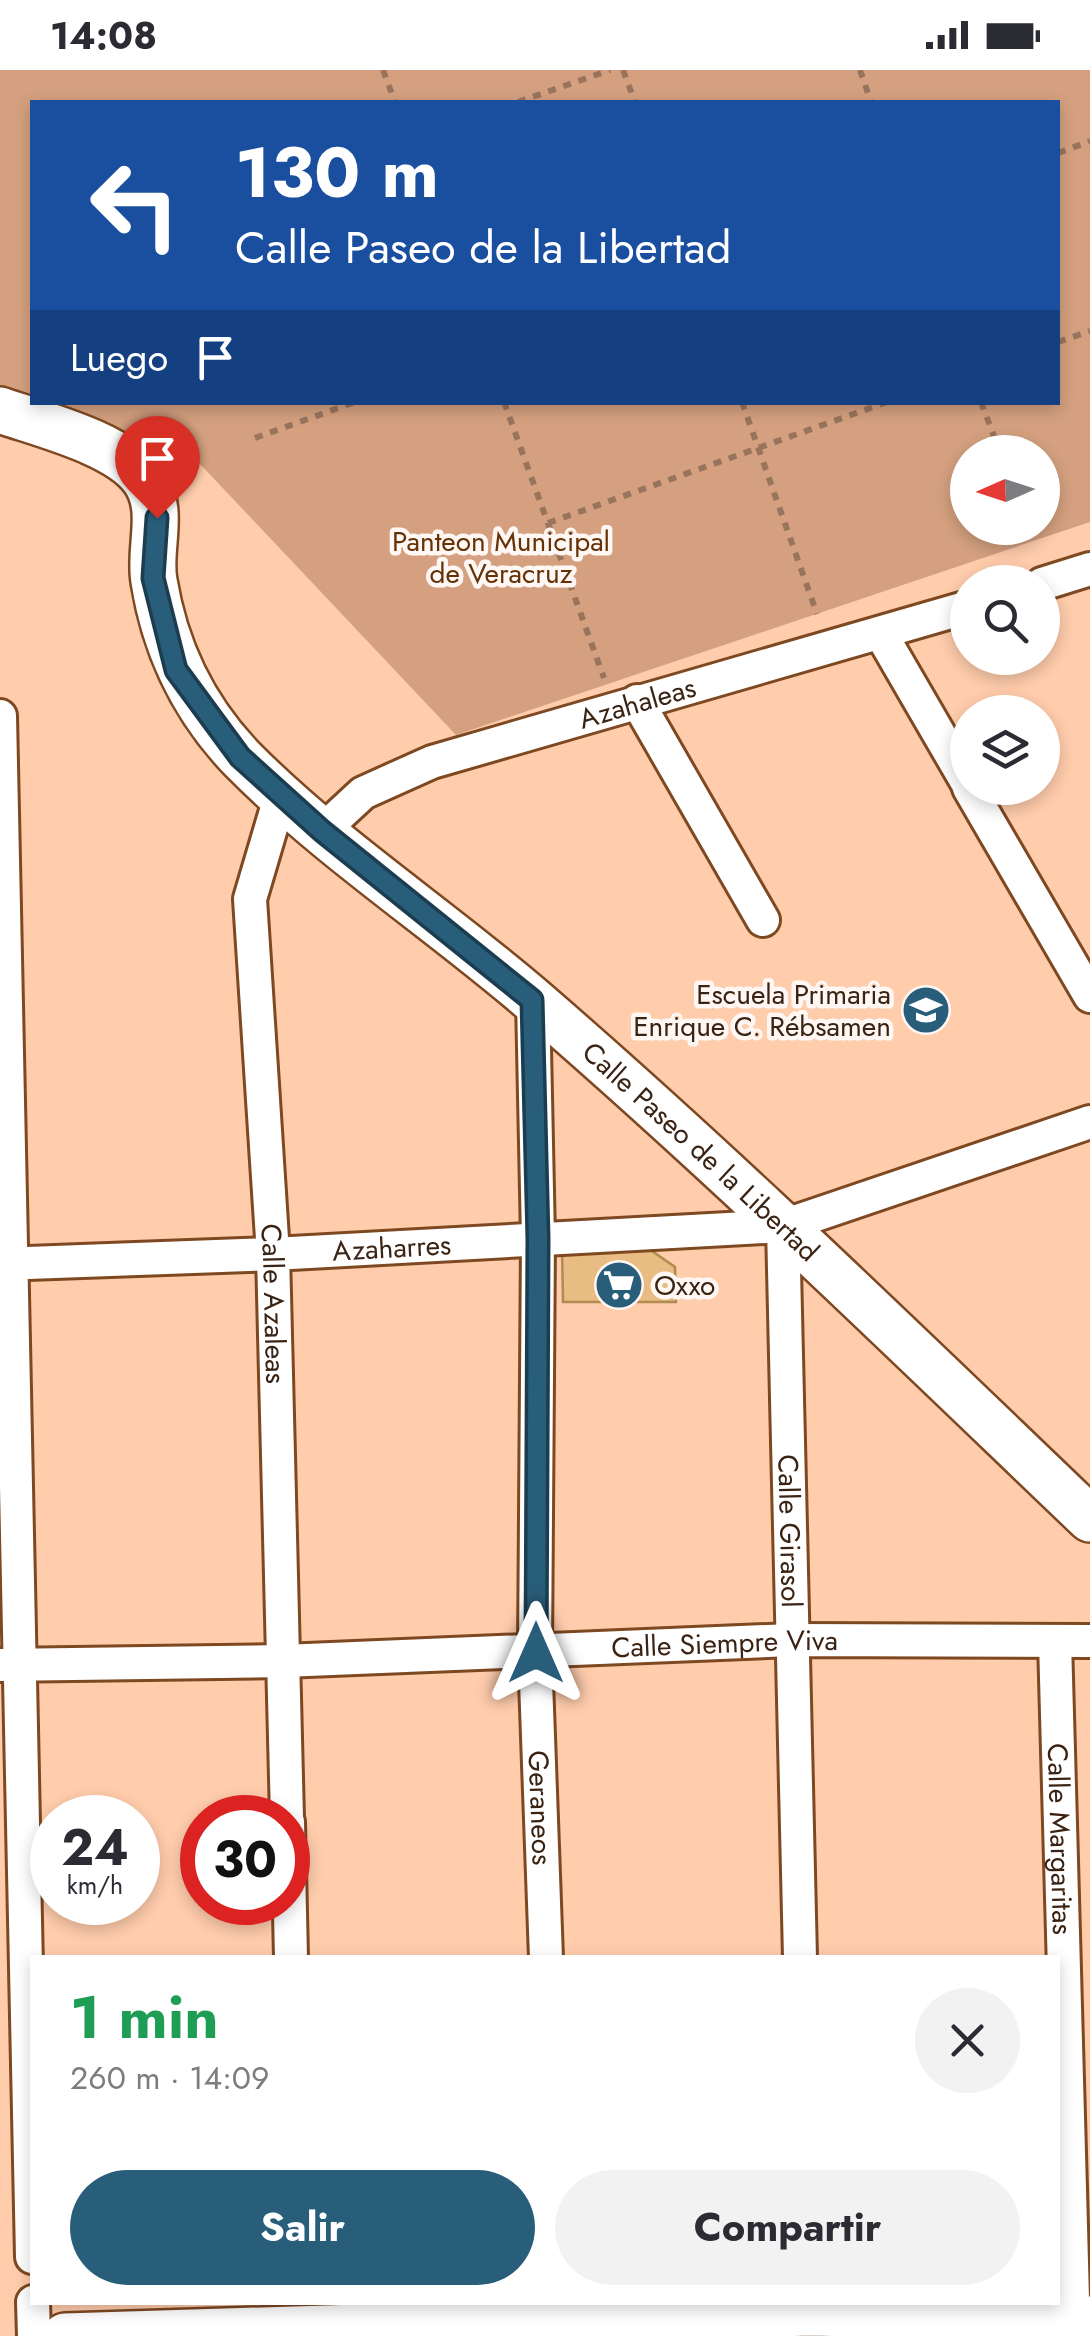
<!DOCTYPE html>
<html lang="es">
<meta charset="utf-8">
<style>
:root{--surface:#fff;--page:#f2f2f3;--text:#2b2b33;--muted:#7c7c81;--accent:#295e7a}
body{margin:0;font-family:Jost,sans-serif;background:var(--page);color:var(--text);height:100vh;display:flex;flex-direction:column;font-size:38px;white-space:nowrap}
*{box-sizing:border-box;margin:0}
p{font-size:32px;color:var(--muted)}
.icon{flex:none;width:55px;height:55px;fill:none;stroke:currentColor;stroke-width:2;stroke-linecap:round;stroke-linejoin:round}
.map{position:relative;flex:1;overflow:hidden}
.side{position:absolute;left:30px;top:1885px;width:1030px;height:350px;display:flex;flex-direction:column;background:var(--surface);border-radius:0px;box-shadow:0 5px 15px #0003}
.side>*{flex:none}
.banner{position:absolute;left:30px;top:30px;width:1030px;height:305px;border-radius:0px;box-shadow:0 5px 15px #0003;background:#1a4fa0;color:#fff;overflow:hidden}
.needle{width:65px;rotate:267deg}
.buttons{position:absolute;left:950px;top:365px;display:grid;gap:20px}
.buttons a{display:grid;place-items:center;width:110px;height:110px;border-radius:50%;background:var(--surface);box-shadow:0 5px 15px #0003;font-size:50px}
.speed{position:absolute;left:30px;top:1725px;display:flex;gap:20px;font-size:50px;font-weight:700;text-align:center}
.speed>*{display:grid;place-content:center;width:130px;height:130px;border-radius:50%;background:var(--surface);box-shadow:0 5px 15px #0003;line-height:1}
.speed small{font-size:25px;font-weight:400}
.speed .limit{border:15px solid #d22;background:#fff;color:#111}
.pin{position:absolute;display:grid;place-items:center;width:85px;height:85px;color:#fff;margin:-102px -42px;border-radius:50% 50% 50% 0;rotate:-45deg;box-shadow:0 0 10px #0007}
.pin .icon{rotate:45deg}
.me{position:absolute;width:110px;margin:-55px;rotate:0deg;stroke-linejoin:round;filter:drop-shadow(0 0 8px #0008)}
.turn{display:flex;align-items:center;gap:35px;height:210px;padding:0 40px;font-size:45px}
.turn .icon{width:130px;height:130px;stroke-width:2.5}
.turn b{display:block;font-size:70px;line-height:85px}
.then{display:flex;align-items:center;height:95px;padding:0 40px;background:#0003;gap:20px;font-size:38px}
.round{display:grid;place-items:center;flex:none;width:105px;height:105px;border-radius:52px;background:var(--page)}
.overview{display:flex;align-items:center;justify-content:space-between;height:170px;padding:0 40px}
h1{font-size:60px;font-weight:700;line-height:75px;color:#1e9e55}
.button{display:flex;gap:20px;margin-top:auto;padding:20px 40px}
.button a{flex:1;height:115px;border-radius:60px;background:var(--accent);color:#fff;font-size:40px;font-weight:700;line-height:115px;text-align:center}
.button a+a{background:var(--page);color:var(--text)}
.status{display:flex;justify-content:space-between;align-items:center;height:70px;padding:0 50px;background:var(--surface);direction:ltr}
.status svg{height:28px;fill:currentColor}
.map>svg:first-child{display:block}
</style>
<div class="status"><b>14:08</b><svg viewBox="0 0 49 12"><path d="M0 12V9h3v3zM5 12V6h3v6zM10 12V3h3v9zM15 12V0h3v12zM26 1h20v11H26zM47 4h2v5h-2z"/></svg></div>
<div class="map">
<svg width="1090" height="2266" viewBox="0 0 1090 2266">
<rect width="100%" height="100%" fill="#ffccac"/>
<path fill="#d4a07f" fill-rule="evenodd" d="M0 0H1090V452L456 665 201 395 0 330ZM32 32H1058V332H32ZM968 382H1042V458H968Z"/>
<path fill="#e8bc82" stroke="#b38a51" stroke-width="2.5" d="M562 1179H649L675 1197 676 1232H563Z"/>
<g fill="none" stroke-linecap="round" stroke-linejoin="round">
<g stroke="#7e4821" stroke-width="38">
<g id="street">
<path d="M1042 514 1090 499"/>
<path d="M881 564 968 714"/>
<path d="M637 631 763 850"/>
<path d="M0 646 32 2187"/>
<path d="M969 718 1090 926"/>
<path id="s1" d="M281 724 250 829 273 1184 287 1748"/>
<path id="s2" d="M322 761 363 723 432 692 968 537"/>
<path id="s3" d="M533 930 538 1169 535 1583 546 1888"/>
<path id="s4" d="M783 1156 800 1888"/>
<path id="s5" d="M0 1194 273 1184 783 1156 1090 1052"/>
<path id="s6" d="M1055 1571 1074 2266"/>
<path id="s7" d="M0 1595 283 1591 791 1570 1090 1571"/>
<path d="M288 1752 291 1888"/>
<path d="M33 2232 34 2266"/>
</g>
</g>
<g stroke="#7e4821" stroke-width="50">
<g id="secondary">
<path id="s8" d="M0 340C40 354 119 373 144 409 166 440 148 478 154 511 165 579 194 639 242 689 331 779 439 849 534 931 726 1097 907 1274 1090 1449"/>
<path d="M65 2266 810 2243 1090 2249"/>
</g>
</g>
<path stroke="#99745d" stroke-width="6" stroke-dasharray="8 8" stroke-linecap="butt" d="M383 0 395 32
M623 0 635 32
M860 0 871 32
M518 32 610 0
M1058 83 1090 71
M1058 272 1090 261
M504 332 604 608
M742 332 817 544
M981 332 1000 382
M255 368 355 332
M548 453 887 332
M1027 458 1032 472"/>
<use href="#street" stroke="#fff" stroke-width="32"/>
<use href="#secondary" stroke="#fff" stroke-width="45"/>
</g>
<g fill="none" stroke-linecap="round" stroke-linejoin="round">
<g stroke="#1b3d4f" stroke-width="25">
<path id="route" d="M157 448 153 508 176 600 240 687 322 761 532 930 538 1169 536 1583"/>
</g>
<use href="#route" stroke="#295e7a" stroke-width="18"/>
</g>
<defs>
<g id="school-disc" transform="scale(2.5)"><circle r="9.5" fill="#295e7a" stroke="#fef7f3"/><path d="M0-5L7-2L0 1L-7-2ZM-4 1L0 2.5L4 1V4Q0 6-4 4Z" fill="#fff"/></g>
<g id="supermarket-disc" transform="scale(2.5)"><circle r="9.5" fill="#295e7a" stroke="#fef7f3"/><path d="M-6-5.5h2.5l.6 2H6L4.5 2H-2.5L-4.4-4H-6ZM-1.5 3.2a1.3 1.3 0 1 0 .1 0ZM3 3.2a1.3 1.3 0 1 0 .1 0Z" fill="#fff"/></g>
</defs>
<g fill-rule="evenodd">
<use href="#school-disc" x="926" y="940"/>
<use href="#supermarket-disc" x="619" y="1215"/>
</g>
<g text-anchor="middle" stroke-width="9" stroke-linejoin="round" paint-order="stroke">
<g font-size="28" fill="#653207" stroke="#fef7f3">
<text x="501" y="481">Panteon Municipal<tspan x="501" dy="32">de Veracruz</tspan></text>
</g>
<g font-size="28" fill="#3b2313" stroke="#fef7f3">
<text dy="10" stroke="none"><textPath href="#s2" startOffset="345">Azahaleas</textPath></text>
<text dy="10" stroke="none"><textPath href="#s8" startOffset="1072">Calle Paseo de la Libertad</textPath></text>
<text dy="10" stroke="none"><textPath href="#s5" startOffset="392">Azaharres</textPath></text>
<text dy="10" stroke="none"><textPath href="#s1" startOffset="515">Calle Azaleas</textPath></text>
<text dy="10" stroke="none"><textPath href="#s4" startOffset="305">Calle Girasol</textPath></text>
<text dy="10" stroke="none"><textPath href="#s7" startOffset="725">Calle Siempre Viva</textPath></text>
<text dy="10" stroke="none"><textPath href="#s3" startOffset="808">Geraneos</textPath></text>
<text dy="10" stroke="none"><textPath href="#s6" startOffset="198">Calle Margaritas</textPath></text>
</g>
<g font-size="28" fill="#3b2313" stroke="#fef7f3" text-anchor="end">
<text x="891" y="934">Escuela Primaria<tspan x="891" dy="32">Enrique C. Rébsamen</tspan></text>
<text x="654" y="1225" text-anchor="start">Oxxo</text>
</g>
</g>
</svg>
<div class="buttons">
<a><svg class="needle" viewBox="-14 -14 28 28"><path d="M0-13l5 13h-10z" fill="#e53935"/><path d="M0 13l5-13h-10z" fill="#7c7c81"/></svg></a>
<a><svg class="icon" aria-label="search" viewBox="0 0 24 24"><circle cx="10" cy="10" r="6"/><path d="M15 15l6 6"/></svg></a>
<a><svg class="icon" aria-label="layers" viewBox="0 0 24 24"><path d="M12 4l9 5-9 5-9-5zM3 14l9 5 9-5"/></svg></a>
</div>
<div class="speed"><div>24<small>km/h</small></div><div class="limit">30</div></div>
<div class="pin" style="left:157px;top:448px;background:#d93025"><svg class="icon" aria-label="arrive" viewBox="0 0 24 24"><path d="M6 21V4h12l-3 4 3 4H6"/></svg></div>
<svg class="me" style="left:536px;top:1583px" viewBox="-20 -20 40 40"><path d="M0-17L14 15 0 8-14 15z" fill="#295e7a" stroke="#fff" stroke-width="4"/></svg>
<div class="banner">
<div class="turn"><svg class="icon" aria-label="left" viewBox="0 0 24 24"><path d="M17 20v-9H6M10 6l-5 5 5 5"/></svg><div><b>130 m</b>Calle Paseo de la Libertad</div></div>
<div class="then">Luego<svg class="icon" aria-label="arrive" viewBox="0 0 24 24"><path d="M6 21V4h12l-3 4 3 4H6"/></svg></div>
</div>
<section class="side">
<div class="overview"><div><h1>1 min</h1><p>260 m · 14:09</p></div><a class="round"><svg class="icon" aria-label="close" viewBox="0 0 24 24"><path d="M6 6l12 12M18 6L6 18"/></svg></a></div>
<div class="button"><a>Salir</a><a>Compartir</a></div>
</section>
</div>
